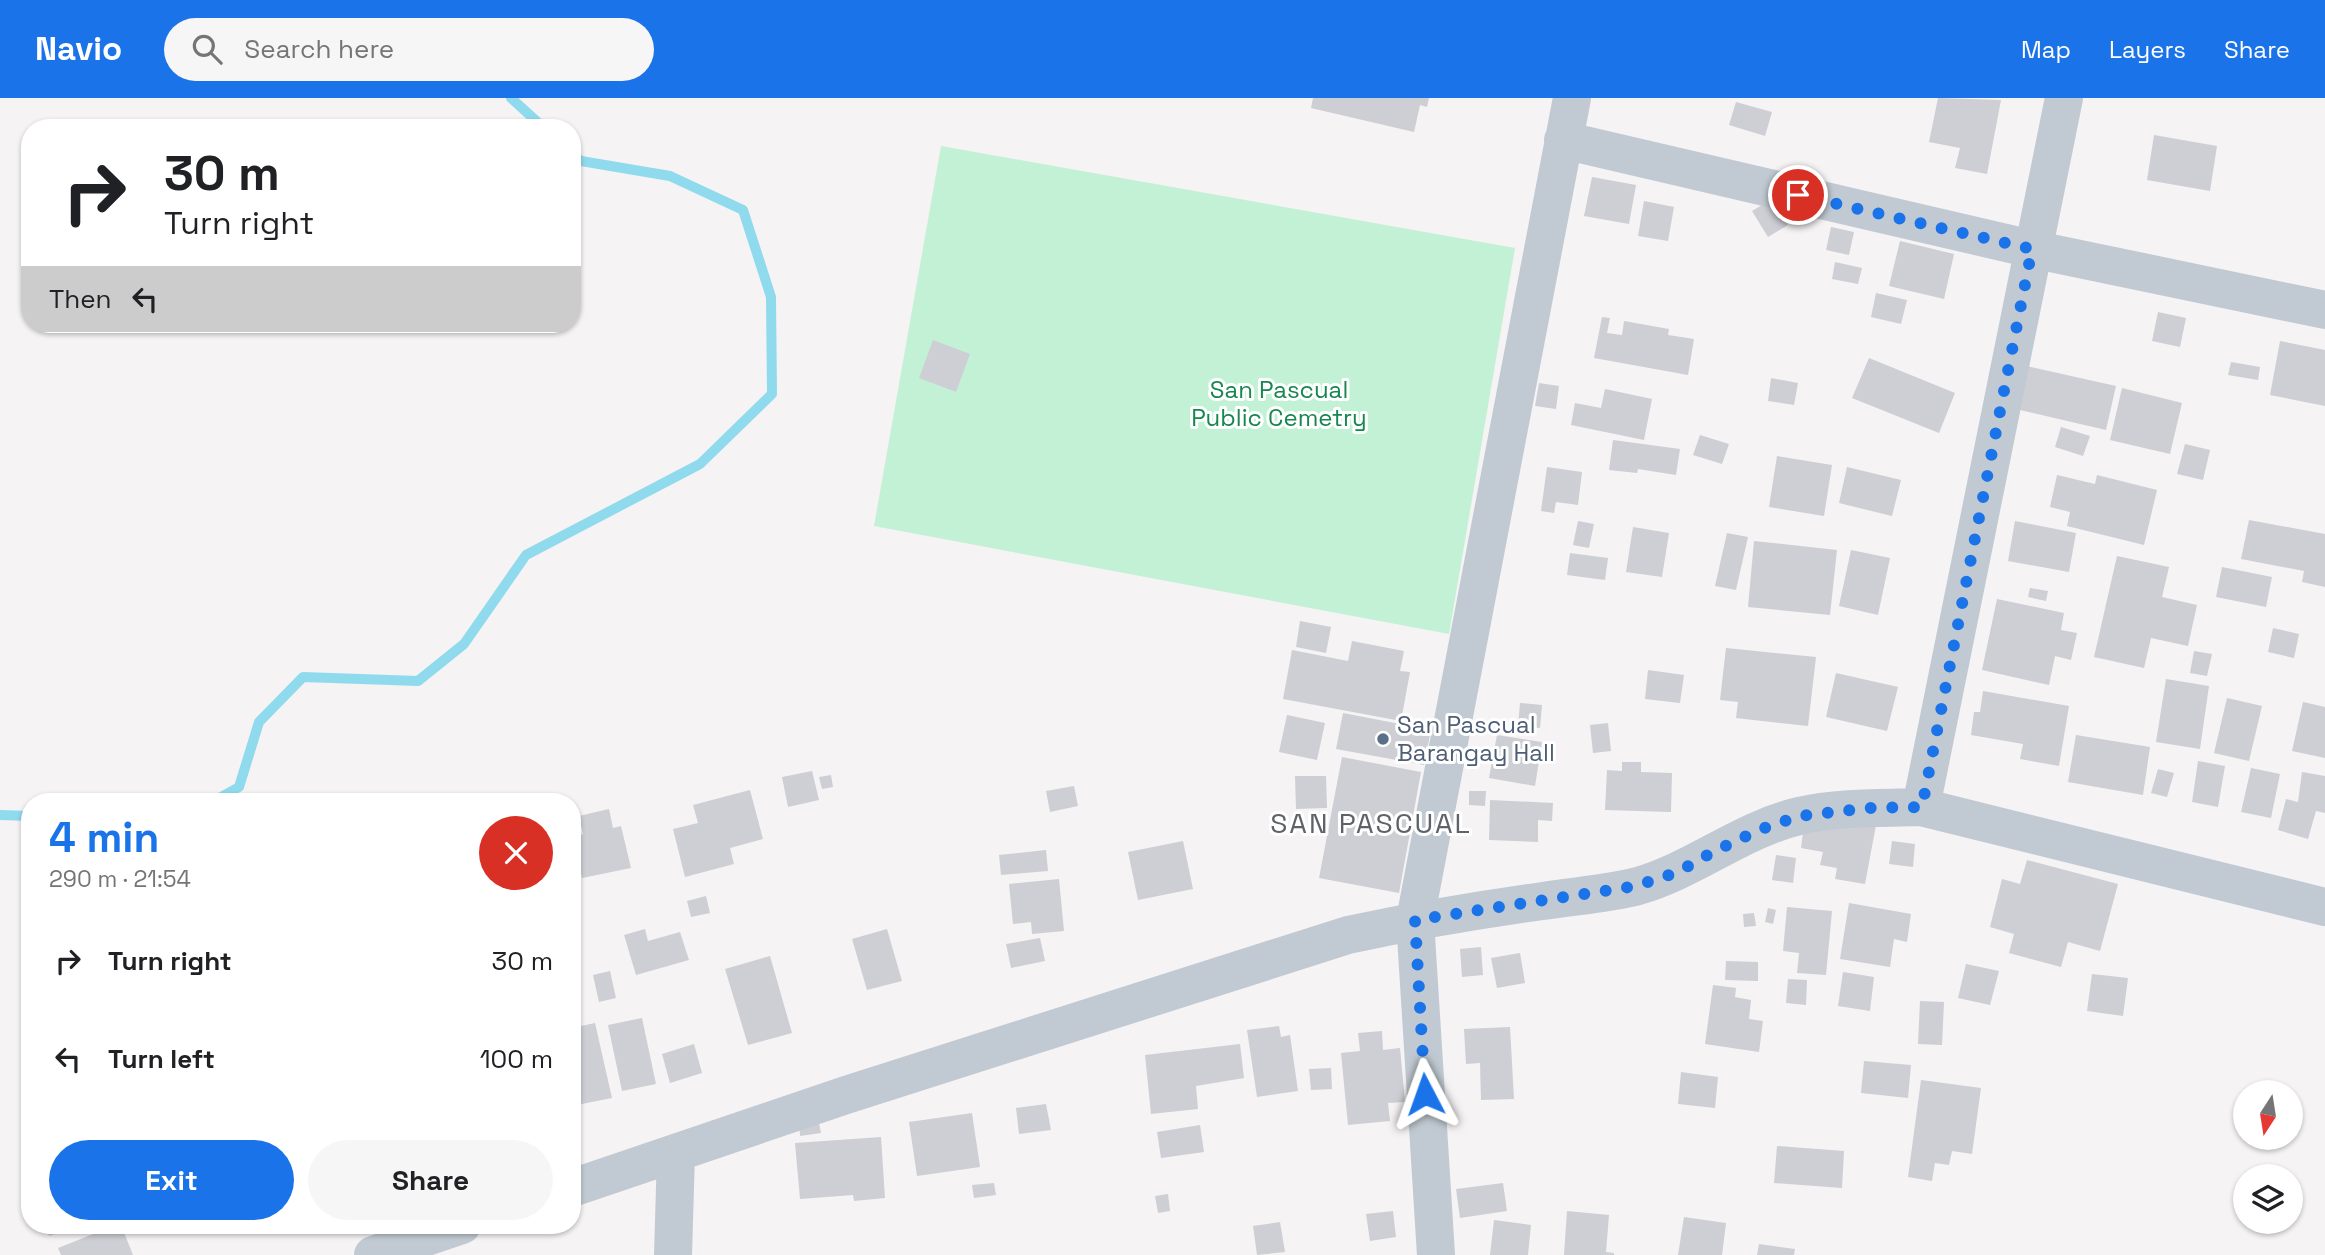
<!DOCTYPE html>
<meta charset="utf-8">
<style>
:root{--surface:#fff;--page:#f6f6f6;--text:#202124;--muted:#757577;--accent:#1a73e8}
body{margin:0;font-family:"Space Grotesk",sans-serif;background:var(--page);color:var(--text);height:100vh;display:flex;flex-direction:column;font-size:26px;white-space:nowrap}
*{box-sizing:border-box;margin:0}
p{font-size:23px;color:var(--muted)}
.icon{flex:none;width:38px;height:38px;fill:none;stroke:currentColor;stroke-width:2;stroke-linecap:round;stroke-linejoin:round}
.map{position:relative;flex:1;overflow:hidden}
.details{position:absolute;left:21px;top:695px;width:560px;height:441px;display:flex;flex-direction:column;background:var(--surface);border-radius:28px;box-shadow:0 2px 5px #0004}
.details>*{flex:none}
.guide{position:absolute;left:21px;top:21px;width:560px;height:214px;border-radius:28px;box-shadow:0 2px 5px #0004;background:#fff;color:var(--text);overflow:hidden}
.needle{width:46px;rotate:192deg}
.buttons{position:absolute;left:2233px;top:982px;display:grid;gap:14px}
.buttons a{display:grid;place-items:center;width:70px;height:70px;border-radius:50%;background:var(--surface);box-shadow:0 2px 5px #0004;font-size:35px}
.pin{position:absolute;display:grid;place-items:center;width:60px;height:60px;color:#fff;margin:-30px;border:4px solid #fff;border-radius:50%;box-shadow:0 2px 7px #0007}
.me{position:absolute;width:77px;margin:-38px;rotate:356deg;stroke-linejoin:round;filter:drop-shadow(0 0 5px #0008)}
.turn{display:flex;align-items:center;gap:24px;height:147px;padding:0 28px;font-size:32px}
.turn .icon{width:91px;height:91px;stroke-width:2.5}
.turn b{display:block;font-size:49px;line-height:60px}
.then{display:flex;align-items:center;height:66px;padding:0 28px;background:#0003;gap:14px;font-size:26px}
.round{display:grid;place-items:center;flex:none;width:74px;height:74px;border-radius:37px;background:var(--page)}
.overview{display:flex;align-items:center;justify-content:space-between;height:119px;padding:0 28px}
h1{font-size:42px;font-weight:700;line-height:52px;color:var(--accent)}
.primary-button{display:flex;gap:14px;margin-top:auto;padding:14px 28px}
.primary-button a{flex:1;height:80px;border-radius:42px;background:var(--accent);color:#fff;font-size:28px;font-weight:700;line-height:80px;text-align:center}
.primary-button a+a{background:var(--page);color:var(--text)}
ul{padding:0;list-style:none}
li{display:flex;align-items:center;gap:21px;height:98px;padding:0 28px}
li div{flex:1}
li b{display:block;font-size:26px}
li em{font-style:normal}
header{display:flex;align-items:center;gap:42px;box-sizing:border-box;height:98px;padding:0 35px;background:var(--accent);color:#fff}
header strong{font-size:33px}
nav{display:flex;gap:38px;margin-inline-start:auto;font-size:24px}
.search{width:490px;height:63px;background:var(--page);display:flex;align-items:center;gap:18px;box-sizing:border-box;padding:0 24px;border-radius:38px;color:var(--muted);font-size:26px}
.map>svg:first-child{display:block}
</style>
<header>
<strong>Navio</strong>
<div class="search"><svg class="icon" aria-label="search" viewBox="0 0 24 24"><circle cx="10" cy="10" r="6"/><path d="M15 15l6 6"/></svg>Search here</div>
<nav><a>Map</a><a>Layers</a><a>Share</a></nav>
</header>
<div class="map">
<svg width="2325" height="1157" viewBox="0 0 2325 1157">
<rect width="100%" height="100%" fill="#f5f3f3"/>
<path fill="#c3f1d5" d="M941 48 1515 150 1449 536 874 428Z"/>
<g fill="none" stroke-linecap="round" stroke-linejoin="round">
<path stroke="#90daee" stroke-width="10" d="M511 0 544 30
M212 704 239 689 259 624 303 579 418 583 464 546 526 457 700 366 772 296 771 199 743 112 670 78 581 63 572 56
M0 717 30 718"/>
</g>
<path fill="#cdcfd5" d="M1313 0H1429L1427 9 1420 7 1414 34 1311 10Z
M1938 0 2001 2 1987 76 1955 70 1960 50 1929 44Z
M1736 4 1772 14 1765 38 1729 27Z
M2154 37 2217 48 2210 93 2147 82Z
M1592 79 1636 87 1629 126 1584 118Z
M1772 101 1788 127 1768 139 1752 113Z
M1644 103 1674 109 1668 143 1638 138Z
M1831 129 1854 134 1849 157 1826 152Z
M1900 143 1954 156 1944 201 1889 188Z
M1835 164 1862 170 1858 186 1832 181Z
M1876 195 1907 202 1901 226 1871 219Z
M2158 214 2186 220 2180 249 2152 243Z
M1602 219 1610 220 1607 235 1622 237 1624 223 1669 231 1668 237 1694 241 1688 277 1594 260Z
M933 242 970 256 956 294 919 280Z
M2280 243 2325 252V308L2270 297Z
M1869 260 1955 295 1939 335 1852 300Z
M2231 264 2260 269 2258 282 2228 277Z
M2022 267 2116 288 2106 332 2020 312Z
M1771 280 1798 285 1794 307 1768 303Z
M1539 285 1559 288 1556 311 1535 308Z
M2122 290 2182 305 2170 356 2110 342Z
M1605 291 1652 301 1644 342 1571 327 1575 305 1601 310Z
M2061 329 2090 338 2083 358 2055 349Z
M1700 337 1729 346 1722 366 1693 357Z
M1613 342 1680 351 1676 377 1638 371 1637 375 1609 372Z
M2185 346 2210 352 2203 382 2177 376Z
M1777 358 1832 367 1824 418 1769 409Z
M1547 369 1582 374 1578 407 1556 404 1554 415 1541 413Z
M1847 369 1901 382 1892 418 1839 405Z
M2057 377 2095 386 2097 377 2157 392 2144 447 2067 428 2070 414 2050 409Z
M2249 422 2325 436V489L2302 484 2304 473 2241 461Z
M1578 423 1594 426 1589 450 1573 447Z
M2015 423 2076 435 2069 474 2008 463Z
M1633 429 1669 435 1662 479 1626 474Z
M1727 435 1748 439 1736 492 1715 488Z
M1754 443 1837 452 1830 517 1748 509Z
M1851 452 1890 460 1878 517 1839 508Z
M1570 455 1608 460 1605 482 1567 477Z
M2117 458 2169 469 2162 499 2197 507 2188 548 2151 540 2144 570 2094 559Z
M2222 469 2272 479 2266 509 2216 499Z
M2030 490 2048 493 2046 503 2028 499Z
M1997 501 2064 515 2061 532 2077 535 2071 562 2055 558 2049 587 1982 572Z
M1300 523 1331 529 1326 555 1296 549Z
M2273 530 2299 536 2294 560 2268 554Z
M1352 543 1404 553 1400 573 1410 574 1401 623 1283 601 1292 552 1348 563Z
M1726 550 1816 559 1808 628 1736 620 1738 604 1720 602Z
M2194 553 2212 556 2207 578 2190 575Z
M1648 572 1684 577 1680 605 1645 601Z
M1836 575 1898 589 1887 633 1826 619Z
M2166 581 2209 588 2200 651 2156 644Z
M1983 593 2069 608 2059 668 2020 661 2023 646 1971 637 1974 614H1980Z
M2227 600 2262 608 2249 663 2214 655Z
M2303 604 2325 609V660L2292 653Z
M1520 605 1542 607 1540 630 1518 628Z
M1343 615 1431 632 1424 667 1336 651Z
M1287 617 1325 625 1317 662 1279 654Z
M1608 625 1611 653 1593 655 1590 627Z
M1497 637 1542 644 1535 688 1489 680Z
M2076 637 2150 649 2143 697 2068 684Z
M1342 659 1421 674 1399 795 1319 780Z
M2198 663 2225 668 2218 709 2192 704Z
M1622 664H1641V674L1672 675 1671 714 1605 712 1607 672 1622 673Z
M2251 670 2280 676 2271 720 2241 714Z
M2158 671 2174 675 2167 699 2151 695Z
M812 673 819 702 788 709 782 679Z
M2302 674 2325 678V715L2316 713 2308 741 2278 732 2286 701 2298 704Z
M831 677 833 689 822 691 819 679Z
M1295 678H1326L1327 710 1296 711Z
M1074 688 1078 708 1050 714 1046 693Z
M750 692 763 741 730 750 734 766 685 779 673 731 698 725 693 707Z
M1469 693H1486L1485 708 1469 707Z
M1490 702 1553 705 1552 723 1538 722V744L1489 742Z
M609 711 613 730 621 728 631 770 582 780 573 739 583 736 579 718Z
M1804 726 1876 727 1865 786 1835 781 1837 770 1820 767 1823 754 1801 750Z
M1183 743 1193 791 1138 802 1128 754Z
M1892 743 1915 746 1913 769 1889 766Z
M1046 752 1048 773 1001 777 999 757Z
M1776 757 1796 760 1793 785 1772 782Z
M2027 762 2118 786 2100 853 2068 844 2061 869 2009 855 2014 836 1990 829 2002 781 2020 786Z
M1059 781 1064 833 1032 836 1031 824 1013 826 1009 786Z
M706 798 710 815 691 819 687 803Z
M1849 805 1911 816 1907 844 1894 841 1890 869 1840 861Z
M1787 809 1832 813 1826 877 1797 875 1799 855 1783 853Z
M1768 810 1776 812 1773 826 1765 824Z
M1754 815 1756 828 1744 829 1743 816Z
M645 831 648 843 680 834 689 862 636 877 624 837Z
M887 831 902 883 867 892 852 841Z
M1040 840 1045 863 1011 870 1006 846Z
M1481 849 1483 877 1462 879 1460 851Z
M1520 855 1525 885 1497 890 1491 860Z
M770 858 792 935 748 947 725 871Z
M1726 863 1758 864V883L1725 882Z
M1966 866 1999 873 1990 907 1958 900Z
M610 873 616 900 599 904 593 877Z
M1843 874 1874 879 1870 913 1838 908Z
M2092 876 2128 880 2123 918 2087 913Z
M1788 881 1807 882 1806 907 1786 905Z
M1713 887 1736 890 1735 899 1751 902 1749 921 1763 923 1759 954 1705 946Z
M1920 903 1944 904 1942 947 1918 946Z
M642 920 656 986 622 993 608 927Z
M595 925 612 1000 572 1008V930Z
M1279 928 1281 939 1290 937 1298 993 1257 999 1247 932Z
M1510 929 1514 1001 1481 1002 1480 965 1466 966 1464 931Z
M1382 933 1383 952 1400 950 1405 1004 1388 1005 1390 1023 1348 1027 1341 955 1360 953 1358 935Z
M694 946 702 975 670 985 662 956Z
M1240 946 1244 980 1196 988 1198 1011 1151 1016 1145 957Z
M1864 963 1911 967 1908 1000 1861 995Z
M1331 970 1332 991 1311 992 1309 971Z
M1681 974 1718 979 1715 1010 1678 1006Z
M1921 982 1981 990 1972 1056 1952 1053 1949 1067 1935 1065 1932 1083 1908 1079Z
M1046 1006 1051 1032 1019 1036 1016 1010Z
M972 1015 980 1069 917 1078 909 1024Z
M818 1020 821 1035 800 1038 799 1023Z
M1200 1027 1204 1054 1161 1060 1157 1034Z
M881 1039 885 1100 854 1103 853 1097 800 1101 795 1045Z
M1777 1048 1844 1053 1842 1090 1774 1085Z
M994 1085 996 1097 974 1100 972 1087Z
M1503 1085 1507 1113 1460 1120 1456 1091Z
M1168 1096 1170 1113 1158 1115 1155 1098Z
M1393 1113 1396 1139 1370 1143 1366 1116Z
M1567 1113 1609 1117 1606 1154 1614 1155V1157H1564Z
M1684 1119 1726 1125 1722 1157H1678Z
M1494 1122 1531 1127 1528 1157H1490Z
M1280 1124 1285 1154 1257 1157 1253 1128Z
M45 1127H80L49 1138Z
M116 1127H121L133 1157H61L58 1150Z
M1759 1146 1795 1151 1794 1157H1757Z"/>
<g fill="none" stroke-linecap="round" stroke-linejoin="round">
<path stroke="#c1cad2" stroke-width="38" d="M2064 0 1921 709 2325 809
M1563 42 2032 151 2325 212
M572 1090 846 997 1348 837C1413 823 1477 812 1543 803 1574 798 1607 796 1638 788 1694 772 1741 732 1799 718 1837 709 1882 710 1921 709
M373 1157 462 1127
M673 1157 676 1055
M1436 1157 1415 822 1572 0"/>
</g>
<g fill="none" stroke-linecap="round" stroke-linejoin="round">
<path stroke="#1a73e8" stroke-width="12" stroke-dasharray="0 21.6" d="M1425 996 1415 822 1636 788 1678 774 1713 754 1759 732 1799 718 1869 710 1922 709 2032 151 1798 97"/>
</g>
<circle fill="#5c6f8a" stroke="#fff" stroke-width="2.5" cx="1383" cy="641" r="7"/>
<g text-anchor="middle" stroke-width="6" stroke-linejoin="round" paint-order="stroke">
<g font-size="24" fill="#17864f" stroke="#fff">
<text x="1279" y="300">San Pascual<tspan x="1279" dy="28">Public Cemetry</tspan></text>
</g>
<g font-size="24" fill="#4e5e75" stroke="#fff" text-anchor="start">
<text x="1397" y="635">San Pascual<tspan x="1397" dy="28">Barangay Hall</tspan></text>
</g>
<g font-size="28" letter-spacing="2" fill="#5f6368" stroke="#fff">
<text x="1371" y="735">SAN PASCUAL</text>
</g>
</g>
</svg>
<div class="buttons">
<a><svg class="needle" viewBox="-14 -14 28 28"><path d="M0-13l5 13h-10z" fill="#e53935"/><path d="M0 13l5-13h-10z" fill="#757577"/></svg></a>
<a><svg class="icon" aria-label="layers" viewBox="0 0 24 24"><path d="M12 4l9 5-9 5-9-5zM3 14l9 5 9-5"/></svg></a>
</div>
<div class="pin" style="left:1798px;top:97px;background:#d93025"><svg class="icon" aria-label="arrive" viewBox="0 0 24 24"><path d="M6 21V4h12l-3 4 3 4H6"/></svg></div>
<svg class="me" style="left:1425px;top:996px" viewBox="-20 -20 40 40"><path d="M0-17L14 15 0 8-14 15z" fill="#1a73e8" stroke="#fff" stroke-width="4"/></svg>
<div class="guide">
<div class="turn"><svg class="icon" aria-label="right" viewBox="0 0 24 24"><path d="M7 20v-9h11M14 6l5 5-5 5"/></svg><div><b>30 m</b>Turn right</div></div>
<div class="then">Then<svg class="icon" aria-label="left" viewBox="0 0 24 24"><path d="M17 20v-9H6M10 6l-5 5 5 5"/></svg></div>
</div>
<section class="details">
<div class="overview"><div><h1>4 min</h1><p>290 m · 21:54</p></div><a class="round" style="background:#d93025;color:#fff"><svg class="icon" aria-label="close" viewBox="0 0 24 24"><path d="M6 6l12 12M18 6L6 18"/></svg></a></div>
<ul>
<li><svg class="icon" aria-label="right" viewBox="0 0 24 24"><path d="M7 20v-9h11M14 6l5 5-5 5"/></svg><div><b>Turn right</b></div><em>30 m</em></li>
<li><svg class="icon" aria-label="left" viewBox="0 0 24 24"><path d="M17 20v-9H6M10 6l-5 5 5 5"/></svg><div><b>Turn left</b></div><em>100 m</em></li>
</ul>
<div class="primary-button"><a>Exit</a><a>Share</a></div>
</section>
</div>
